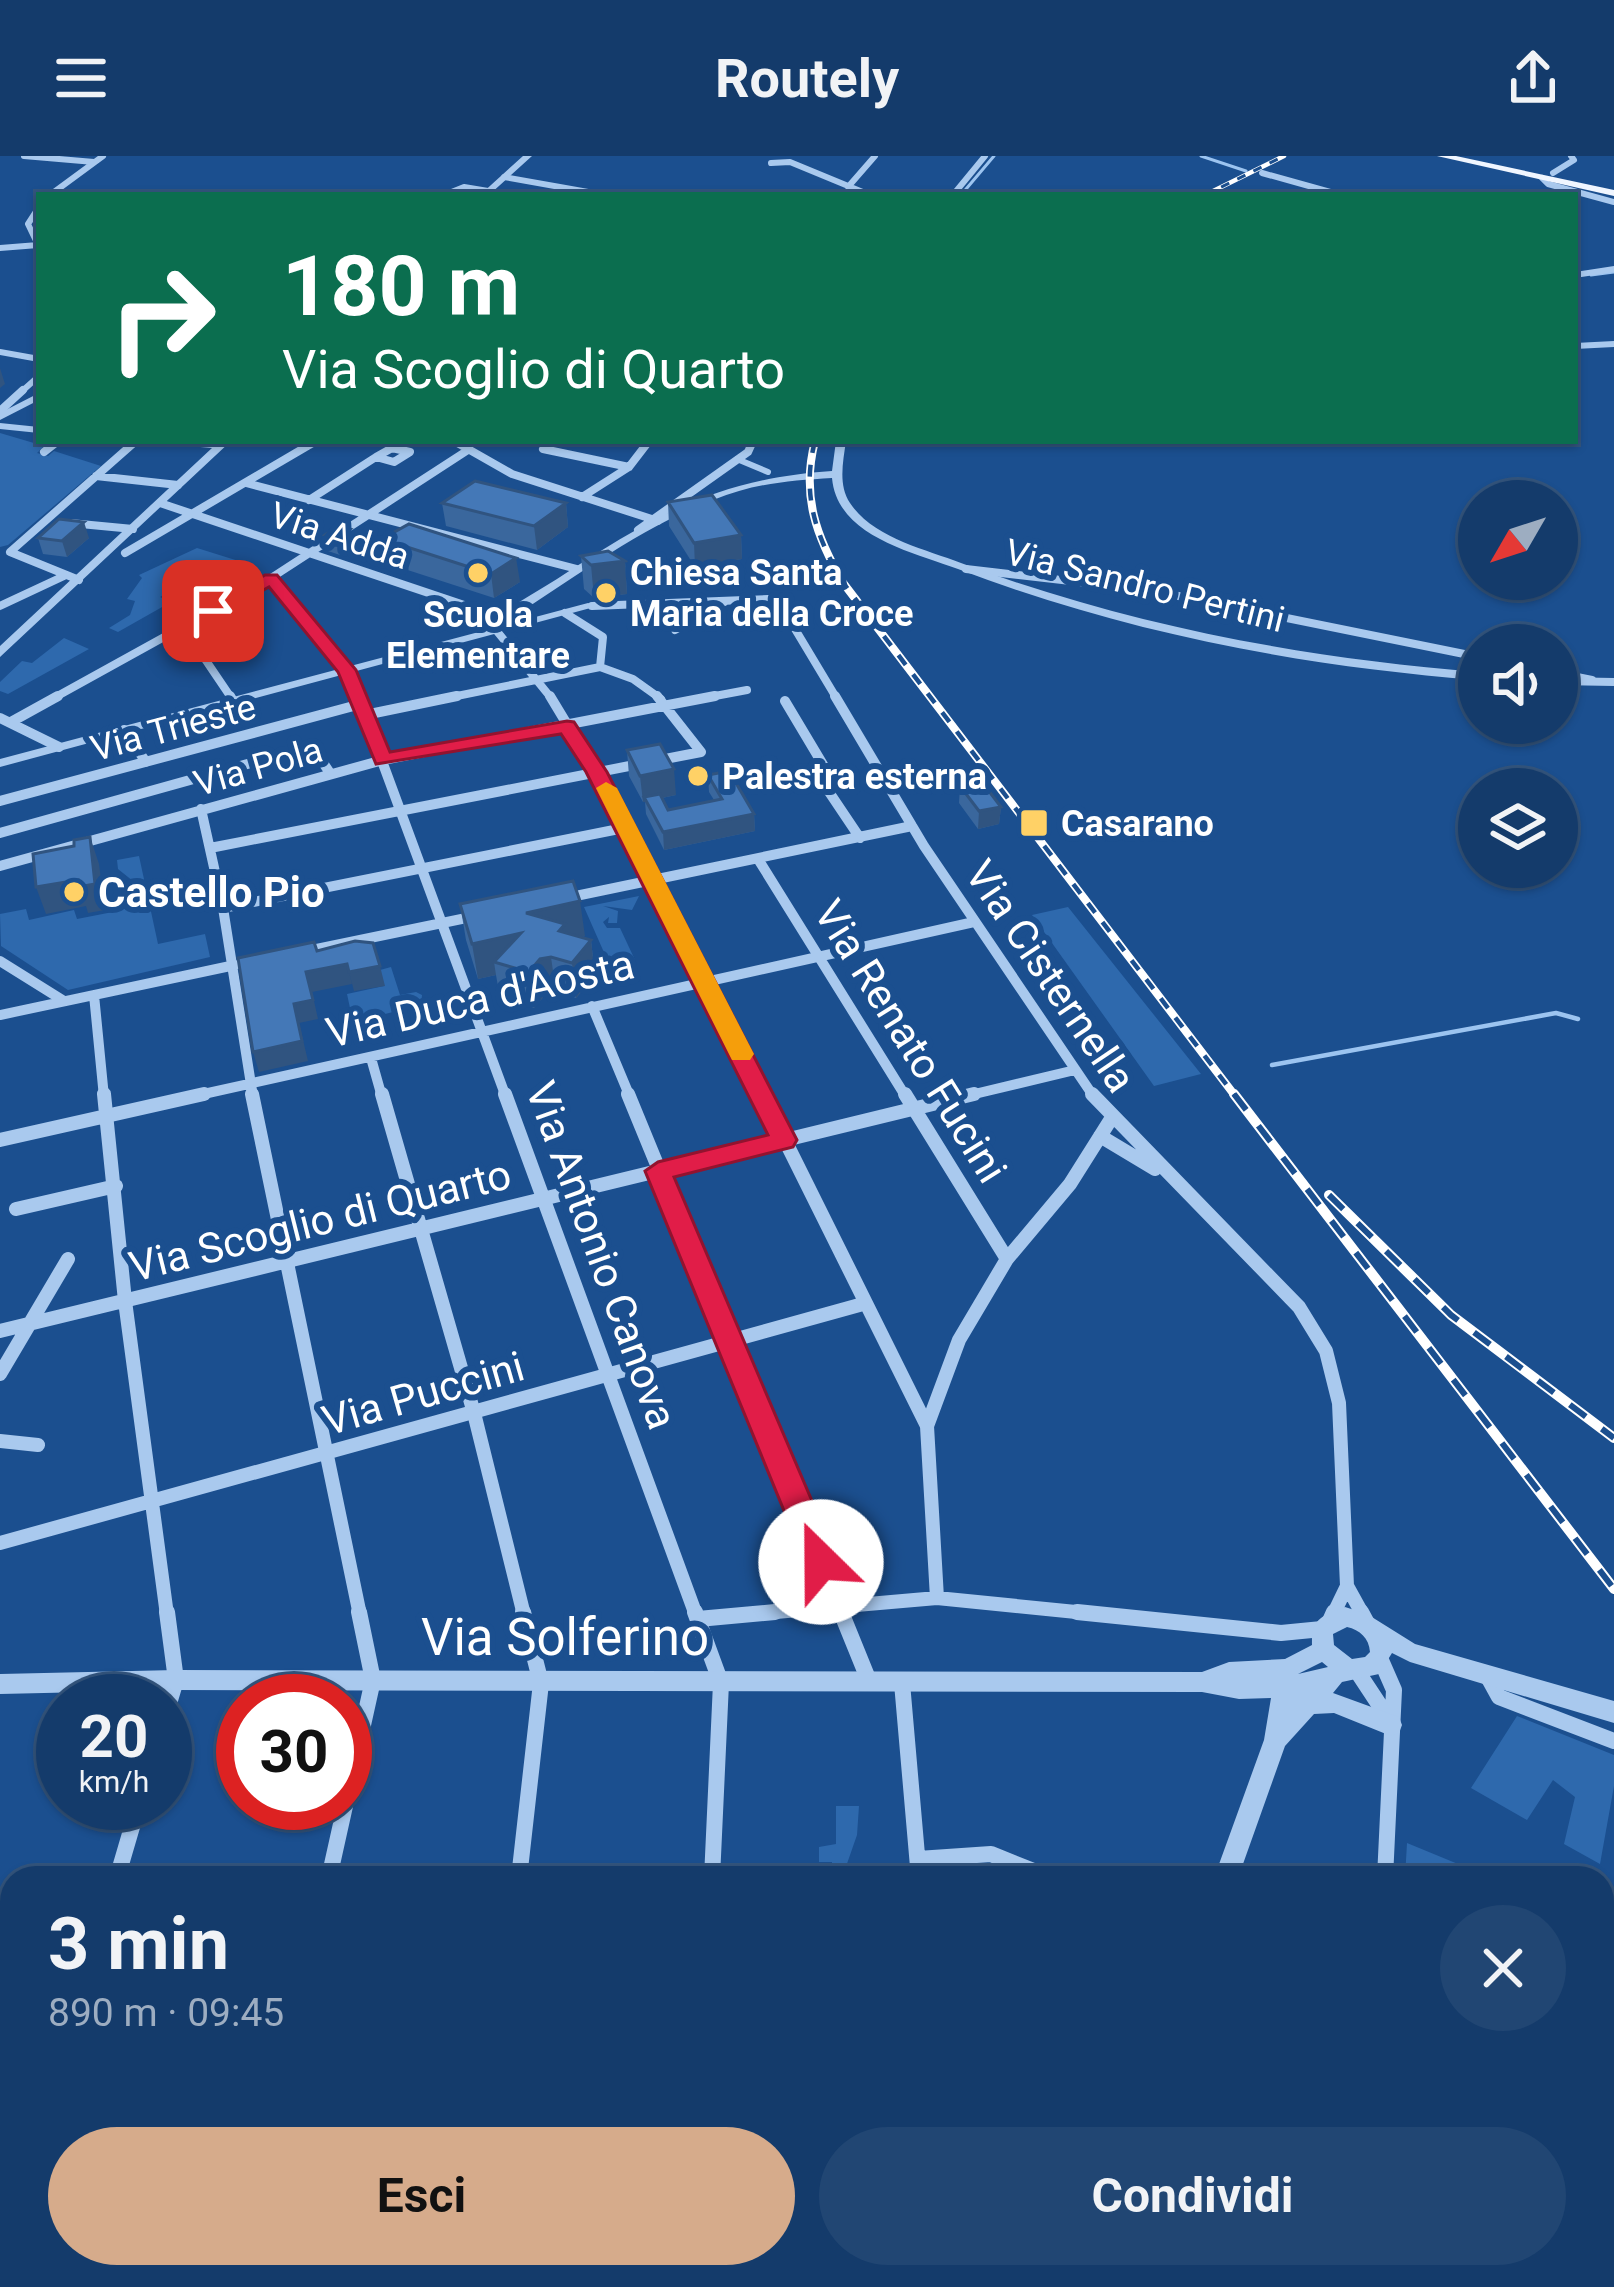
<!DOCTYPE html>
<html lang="it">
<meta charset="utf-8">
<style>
:root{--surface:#143b6b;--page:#214673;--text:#f1f3f6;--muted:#9dadc1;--line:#33557e;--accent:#d6ab8b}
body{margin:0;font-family:Roboto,sans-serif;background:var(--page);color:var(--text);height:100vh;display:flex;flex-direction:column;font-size:45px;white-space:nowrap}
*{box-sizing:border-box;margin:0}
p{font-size:39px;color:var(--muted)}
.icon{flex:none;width:66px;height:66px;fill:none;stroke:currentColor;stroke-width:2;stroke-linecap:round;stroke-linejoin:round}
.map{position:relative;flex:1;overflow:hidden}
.side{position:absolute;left:0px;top:1710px;width:1614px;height:423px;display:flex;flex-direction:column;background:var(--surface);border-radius:36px 36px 0 0;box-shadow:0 3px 9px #0004,0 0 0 3px var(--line)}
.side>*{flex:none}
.banner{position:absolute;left:36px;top:36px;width:1542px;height:252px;border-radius:0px;box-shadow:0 3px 9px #0004,0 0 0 3px var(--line);background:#0b6e4f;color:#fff;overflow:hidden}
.needle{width:78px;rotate:231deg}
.buttons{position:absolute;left:1458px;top:324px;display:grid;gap:24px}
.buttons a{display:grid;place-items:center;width:120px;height:120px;border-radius:50%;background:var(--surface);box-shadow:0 3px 9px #0004,0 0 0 3px var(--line);font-size:60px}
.speed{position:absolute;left:36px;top:1518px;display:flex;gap:24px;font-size:60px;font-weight:700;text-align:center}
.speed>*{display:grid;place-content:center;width:156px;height:156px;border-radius:50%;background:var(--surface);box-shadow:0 3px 9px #0004,0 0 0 3px var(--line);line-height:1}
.speed small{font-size:30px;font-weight:400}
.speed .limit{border:18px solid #d22;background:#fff;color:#111}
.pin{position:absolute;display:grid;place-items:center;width:102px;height:102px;color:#fff;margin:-51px;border-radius:24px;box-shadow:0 6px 18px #0006}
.me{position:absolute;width:132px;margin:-66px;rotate:337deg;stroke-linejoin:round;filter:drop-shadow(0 0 9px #0008)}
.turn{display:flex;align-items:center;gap:42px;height:252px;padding:0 48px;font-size:54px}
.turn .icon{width:156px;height:156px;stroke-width:2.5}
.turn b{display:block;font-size:84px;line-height:102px}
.round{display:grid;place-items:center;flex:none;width:126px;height:126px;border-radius:63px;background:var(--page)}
.headline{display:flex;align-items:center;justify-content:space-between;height:204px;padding:0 48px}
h1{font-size:72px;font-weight:700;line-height:90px}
.button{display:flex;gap:24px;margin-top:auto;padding:24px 48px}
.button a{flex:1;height:138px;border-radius:72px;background:var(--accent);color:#111;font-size:48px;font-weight:700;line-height:138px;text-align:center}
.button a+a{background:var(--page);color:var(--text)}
header{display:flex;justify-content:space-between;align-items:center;height:156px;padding:0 48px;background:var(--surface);font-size:54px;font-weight:700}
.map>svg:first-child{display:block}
</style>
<header><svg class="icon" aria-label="menu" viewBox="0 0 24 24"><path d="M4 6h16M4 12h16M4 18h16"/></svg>Routely<svg class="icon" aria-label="share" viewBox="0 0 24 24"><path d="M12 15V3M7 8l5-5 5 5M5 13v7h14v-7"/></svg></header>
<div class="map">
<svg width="1614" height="2131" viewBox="0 0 1614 2131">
<rect width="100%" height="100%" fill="#1b4f8f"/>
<path fill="#2e69ad" d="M0 277 44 290 37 297 48 300 54 295 101 310 8 389 0 391Z
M197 392 245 407 186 436 175 433 160 441 171 446 118 476 109 472 130 459 135 445 127 443 142 422 139 419Z
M64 482 89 493 8 538 0 535V526L22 505 32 507Z
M139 700 158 788 205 778 210 801 68 834 1 790 0 758 26 753 29 764 74 754 77 763 123 754 121 740 133 725 118 713 117 704Z
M639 740 632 754 603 750 618 755 617 767H608L609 761 603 766 607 772H620L635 804 610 810 584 751Z
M1068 751 1201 918 1154 930 1032 759Z
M391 811 400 839 416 836 422 839 421 849 353 866 347 838 384 830 380 814Z
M1517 1560 1614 1599V1630L1600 1708 1564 1688 1575 1641 1553 1624 1527 1664 1471 1632Z
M836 1650H859L857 1679 842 1722H819L831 1721 832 1706H819V1691L836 1688Z
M1407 1687 1492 1722H1405Z"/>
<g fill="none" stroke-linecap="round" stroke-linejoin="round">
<path stroke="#9cc4f0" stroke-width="3" d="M1201 0 1246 15
M961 39 994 0
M1591 119 1614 116"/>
<path stroke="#9cc4f0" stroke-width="4.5" d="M1272 909 1556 857 1578 863"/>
<path stroke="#a9c9ee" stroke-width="6" d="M737 303 768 316"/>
<path stroke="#a9c9ee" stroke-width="6" d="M24 0 94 6
M771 7 790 6 870 39
M1262 17 1341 39
M1553 17 1574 4 1571 0
M504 21 605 39
M1542 22 1548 28 1614 46
M848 31 875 0
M50 39 103 0
M444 39 464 31 488 35
M953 39 985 0
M39 51 28 68 39 91
M0 92 38 89
M0 196 39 203
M20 237 39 220"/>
<path stroke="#a9c9ee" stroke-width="8" d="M0 255 23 234
M454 285 512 318 658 365
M548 285 543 293 629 311
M392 292 410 296 394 306 376 301Z
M44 296 58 285
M96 320 178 329
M246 327 577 413
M582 341 629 311 649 285
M309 344 376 301
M160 347 503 462
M70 367 133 373
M638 374 748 296 753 285
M125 397 316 285
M966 413 1149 434 1479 501
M271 422 347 514 359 543
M79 424 10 396 136 285
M0 450 64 420
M592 450 768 443 780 448 837 543
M565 457 603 481 600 511 633 523 661 543
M184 472 232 543
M496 474 552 543
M675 474 726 445
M1557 517 1592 524
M52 543 271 422 468 294
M442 543 600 511
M699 543 747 534"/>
<path stroke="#a9c9ee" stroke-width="10" d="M230 540 233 545
M358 540 506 941
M550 540 629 671 764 941
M835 540 924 690 1094 941
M785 545 825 612 817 618 860 682
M365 559 457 540
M0 562 59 591
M11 566 58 540
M124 574 146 606
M311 589 330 617
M0 645 361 548
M201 653 223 752 253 941
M0 677 312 590
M210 692 701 596 657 540
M758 703 906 941
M0 710 383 604 715 540
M566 742 912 670
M223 752 629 671
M302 796 476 760
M0 805 64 845
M94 839 104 941
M592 850 630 941
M0 859 235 809
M371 902 382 941
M190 941 974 766
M962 941 1075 914"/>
<path stroke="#a9c9ee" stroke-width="14" d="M104 938 125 1145 167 1459
M252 938 360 1459
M382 938 474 1257 524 1459
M505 938 696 1459
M628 938 842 1459
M762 938 927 1270
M905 938 1007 1103
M1092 938 1299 1151 1326 1195 1339 1247 1347 1430 1363 1459
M1100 980 1155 1013
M0 984 204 938
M16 1053 116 1030
M0 1175 974 938
M0 1218 68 1103
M0 1285 38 1289
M0 1387 863 1148
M937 1442 927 1270 959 1184 1007 1103 1070 1028 1111 963
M741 1459 937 1442 1106 1459
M1333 1459 1347 1430"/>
<path stroke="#a9c9ee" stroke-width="16" d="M695 1456 721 1527 712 1722
M841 1456 869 1525
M1077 1456 1281 1477 1322 1473
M1361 1456 1368 1469
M698 1463 775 1456
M1330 1465 1334 1456
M1380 1502 1394 1534 1385 1722
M1357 1515 1388 1562
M1488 1521 1499 1541 1614 1585
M902 1527 919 1722
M165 1561 176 1524 167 1456
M918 1703 991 1698 1051 1722
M117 1722 139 1647
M329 1722 373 1524 359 1456
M519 1722 541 1527 523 1456
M1602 2099 1614 2103
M0 2117 12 2076
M936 2121V2131
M240 2131 242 2121
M472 2131 473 2121
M694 2131 695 2121
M1371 2131 1372 2121"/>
<path fill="#a9c9ee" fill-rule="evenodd" d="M523 0H532L489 39H480Z
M1614 110V116L1575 122V116Z
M1614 185V191L1575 193V187Z
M39 237V244L0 264V257Z
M0 267 39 271V277L0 273Z
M161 285H231L0 501V490L212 292 166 288Z
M836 285H846C843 306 838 329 850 347 873 382 925 393 961 407 1129 469 1301 502 1479 516V524C1300 510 1126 477 958 413 912 396 837 380 832 322 800 324 770 326 739 335 650 362 574 423 496 472L486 469C507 452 533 438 557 423 652 361 715 323 832 315Z
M588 447 598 450 0 611V603Z
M1557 521 1614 522V530L1557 529Z
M1345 1451 1367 1458 1415 1488 1614 1545V1567L1410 1506 1392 1497 1379 1518 1342 1526 1333 1537 1399 1561 1402 1569 1399 1577 1391 1580 1334 1557 1314 1558 1285 1590 1238 1722H1214L1264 1584 1271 1542 1239 1543 1202 1536 176 1534 0 1538V1518L176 1514 1202 1516 1229 1506 1285 1503 1312 1489C1311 1462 1322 1460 1345 1451ZM1347 1471C1360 1474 1369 1482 1370 1496L1365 1501 1352 1503 1334 1489 1333 1478ZM1322 1506 1328 1511 1298 1518Z
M1074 2121H1102L1098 2131H1070Z"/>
<path fill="#f0f6ff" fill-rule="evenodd" d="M1437 0H1456L1614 34V40Z"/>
<g stroke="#fff" stroke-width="4.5">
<path id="rail-far2" d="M1205 39 1284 0"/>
</g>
<g stroke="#fff" stroke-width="8">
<path id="rail-far1" d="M815 285C801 339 816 381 844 428L1236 941"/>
</g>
<g stroke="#fff" stroke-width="10">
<path id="rail" d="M1234 938 1614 1433
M1329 1039 1451 1159 1614 1282"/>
</g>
<use href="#rail-far2" stroke="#1b4f8f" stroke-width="3" stroke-dasharray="9" stroke-linecap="butt"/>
<use href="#rail-far1" stroke="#1b4f8f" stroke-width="4.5" stroke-dasharray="12" stroke-linecap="butt"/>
<use href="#rail" stroke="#1b4f8f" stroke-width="6" stroke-dasharray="20" stroke-linecap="butt"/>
</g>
<path fill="#3a679d" d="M668 346 741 379 742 403 695 411 669 370Z
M442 347H566L568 371 537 394 446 370Z
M325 379 353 389 340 399 328 395Z
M38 382H89L67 401 43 398Z
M382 383 520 426 494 442 386 407Z
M581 400 625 405 627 438 594 442 584 433Z
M627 594 676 639 662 642 668 654 714 644 709 636 708 619 754 658 755 675 664 694 646 658 645 646H643L629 620Z
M960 630 1001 651 999 668 978 673 959 647Z
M460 748 585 780 582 781 591 784 595 820 576 842 556 836 545 839 534 852 500 842 496 819 478 823 466 784Z"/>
<path fill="#305480" d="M0 212 5 228 0 232Z
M566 347 568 371 537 394 534 370Z
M84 366 89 382 67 401 62 385Z
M350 373 353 389 340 399 336 382Z
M741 379 742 403 695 411 694 387Z
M516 402 520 426 494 442 491 418Z
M625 405 627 438 594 442 591 409Z
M674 613 676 639 647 645 644 641 645 646H643L640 620Z
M1001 651 999 668 978 673 979 655Z
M754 658 755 675 664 694 663 676Z
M90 681 99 708 105 754 88 757 86 750 46 758 36 731 78 724Z
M580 745 585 780 568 784 526 757Z
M521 777 494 806 496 819 478 823 472 788Z
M591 784 595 820 576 842 572 807Z
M551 801 556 836 545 839 534 852 529 816 540 803Z
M347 808 352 828 312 836 318 863 299 867 308 905 259 916 253 896 294 848 306 816Z
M380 810 385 830 354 835 349 816Z"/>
<path fill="#4478b7" stroke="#305480" stroke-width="3" d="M475 325 566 347 534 370 442 347Z
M712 339 741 379 694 387 668 346Z
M59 363 84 366 62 385 38 382Z
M409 368 516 402 491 418 382 383Z
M338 370 350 373 336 382 325 379Z
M608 395 625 405 591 409 581 400Z
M660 588 674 613 640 620 627 594Z
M729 615 754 658 663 676 644 641 660 638 668 654 722 643 708 619Z
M982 626 1001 651 979 655 960 630Z
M90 681 95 728 78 731V724L36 731 33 698 74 690V684Z
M573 725 580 745 526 757 565 768 559 775 591 784 572 807 551 801 540 803 529 816 494 806 521 777 472 788 460 748Z
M355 785 373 787 380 810 349 816 347 808 306 816 313 844 294 848 302 885 253 896 238 802 314 786 317 795Z"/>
<path fill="#e11d48" stroke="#92132f" stroke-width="3" d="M265 419H277L356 514 390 596 567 565 574 566 607 616 797 984 793 991 674 1021 838 1406 833 1416 821 1420 810 1416 805 1406 645 1015 658 1006 768 979 586 616 561 578 376 608 338 516 269 431 219 459 204 455Z"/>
<path fill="#f59e0b" d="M606 626 617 632 754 898 750 904H732L596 632Z"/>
<g fill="#ffd166" stroke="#1b4f8f" stroke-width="4.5">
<circle cx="478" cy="417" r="12"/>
<circle cx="606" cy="437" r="12"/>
<circle cx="698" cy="620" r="12"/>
<rect x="1019" y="652" width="30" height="30" rx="6"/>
<circle cx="74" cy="736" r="12"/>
</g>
<g text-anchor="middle" stroke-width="12" stroke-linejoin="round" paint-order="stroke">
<g font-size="36" fill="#fff" stroke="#1b4f8f">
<text transform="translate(340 379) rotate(18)" y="13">Via Adda</text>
<text transform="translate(1145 429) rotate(14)" y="13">Via Sandro Pertini</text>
<text transform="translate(173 571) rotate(-15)" y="13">Via Trieste</text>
<text transform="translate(258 610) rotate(-16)" y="13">Via Pola</text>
</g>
<g font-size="36" font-weight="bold" fill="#fff" stroke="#1b4f8f" text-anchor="start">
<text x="630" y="429">Chiesa Santa<tspan x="630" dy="41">Maria della Croce</tspan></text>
<text x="478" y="471" text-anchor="middle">Scuola<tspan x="478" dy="41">Elementare</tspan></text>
<text x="722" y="633">Palestra esterna</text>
<text x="1061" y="680">Casarano</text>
</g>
<g font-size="42" font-weight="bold" fill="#fff" stroke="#1b4f8f" text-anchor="start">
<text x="98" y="751">Castello Pio</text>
</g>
<g font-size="42" fill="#fff" stroke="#1b4f8f">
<text transform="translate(1051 820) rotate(56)" y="15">Via Cisternella</text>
<text transform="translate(480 842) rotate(-13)" y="15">Via Duca d'Aosta</text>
<text transform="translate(911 885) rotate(58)" y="15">Via Renato Fucini</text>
<text transform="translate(320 1064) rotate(-14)" y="15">Via Scoglio di Quarto</text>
<text transform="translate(602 1099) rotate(70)" y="15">Via Antonio Canova</text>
<text transform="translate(423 1237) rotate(-16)" y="15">Via Puccini</text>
</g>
<g font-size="51" fill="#fff" stroke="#1b4f8f">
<text x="565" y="1499">Via Solferino</text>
</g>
</g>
</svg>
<div class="buttons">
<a><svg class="needle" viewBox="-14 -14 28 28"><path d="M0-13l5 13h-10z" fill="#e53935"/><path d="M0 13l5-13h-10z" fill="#9dadc1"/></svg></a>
<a><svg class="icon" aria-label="sound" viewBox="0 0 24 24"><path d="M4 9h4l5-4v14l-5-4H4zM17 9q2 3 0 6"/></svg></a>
<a><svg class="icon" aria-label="layers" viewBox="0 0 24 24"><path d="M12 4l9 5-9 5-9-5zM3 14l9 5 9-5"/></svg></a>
</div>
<div class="speed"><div>20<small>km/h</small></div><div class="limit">30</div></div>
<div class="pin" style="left:213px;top:455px;background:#d93025"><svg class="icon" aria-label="arrive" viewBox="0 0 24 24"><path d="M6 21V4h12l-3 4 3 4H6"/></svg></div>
<svg class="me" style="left:821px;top:1406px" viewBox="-20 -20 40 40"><circle r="19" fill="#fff"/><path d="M0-13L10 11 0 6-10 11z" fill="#e11d48"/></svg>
<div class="banner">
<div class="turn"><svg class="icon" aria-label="right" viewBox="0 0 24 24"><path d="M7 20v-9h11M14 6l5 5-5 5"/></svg><div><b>180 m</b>Via Scoglio di Quarto</div></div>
</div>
<section class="side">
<div class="headline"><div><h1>3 min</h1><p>890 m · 09:45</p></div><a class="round"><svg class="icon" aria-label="close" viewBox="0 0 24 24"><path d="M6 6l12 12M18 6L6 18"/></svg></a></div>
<div class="button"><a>Esci</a><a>Condividi</a></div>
</section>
</div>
